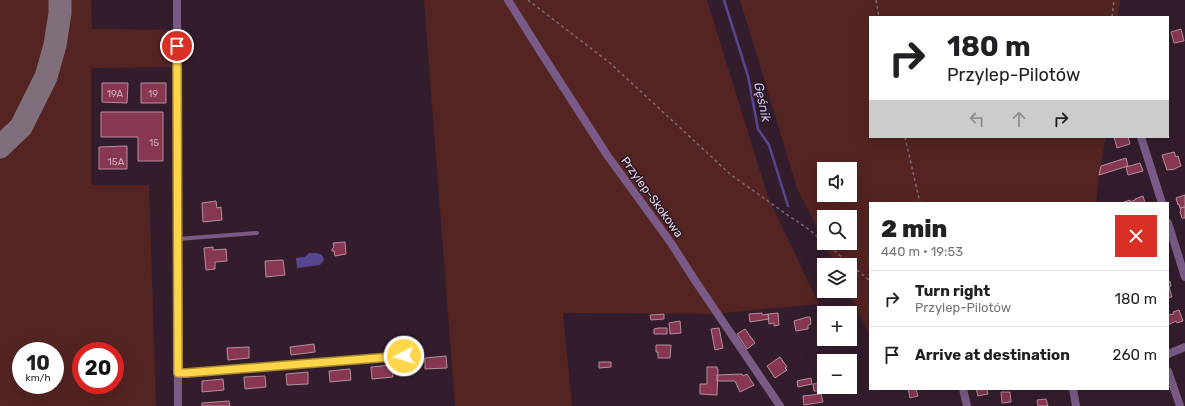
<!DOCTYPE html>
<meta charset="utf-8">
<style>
:root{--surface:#fff;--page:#f2f2f2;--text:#202124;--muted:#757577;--line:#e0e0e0}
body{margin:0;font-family:Rubik,sans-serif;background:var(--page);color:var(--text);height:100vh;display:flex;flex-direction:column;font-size:15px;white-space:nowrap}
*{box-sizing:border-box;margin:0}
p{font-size:13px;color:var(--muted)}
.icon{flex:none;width:22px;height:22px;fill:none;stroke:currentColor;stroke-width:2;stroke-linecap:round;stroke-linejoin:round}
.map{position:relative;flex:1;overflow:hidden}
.details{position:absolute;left:869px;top:202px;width:300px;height:188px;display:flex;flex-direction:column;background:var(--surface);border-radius:0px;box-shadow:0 4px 16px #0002}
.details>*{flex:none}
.banner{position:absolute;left:869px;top:16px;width:300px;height:122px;border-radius:0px;box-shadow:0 4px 16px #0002;background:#fff;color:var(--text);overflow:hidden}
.fabs{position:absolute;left:817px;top:162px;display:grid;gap:8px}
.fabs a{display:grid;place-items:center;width:40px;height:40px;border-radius:0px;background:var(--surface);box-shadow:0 4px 16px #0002;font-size:20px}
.speed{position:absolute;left:12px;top:342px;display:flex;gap:8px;font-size:20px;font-weight:700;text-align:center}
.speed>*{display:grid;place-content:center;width:52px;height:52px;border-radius:50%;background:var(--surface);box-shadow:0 4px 16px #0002;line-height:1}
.speed small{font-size:10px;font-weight:400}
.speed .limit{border:6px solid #d22;background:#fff;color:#111}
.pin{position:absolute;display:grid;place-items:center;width:34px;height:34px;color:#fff;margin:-17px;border:2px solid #fff;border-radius:50%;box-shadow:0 1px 4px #0007}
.me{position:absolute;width:44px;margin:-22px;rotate:265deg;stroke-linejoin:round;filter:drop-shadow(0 0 3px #0008)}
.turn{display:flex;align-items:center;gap:14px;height:84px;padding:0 12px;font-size:18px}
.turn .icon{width:52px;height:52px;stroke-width:2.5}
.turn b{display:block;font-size:28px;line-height:34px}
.lanes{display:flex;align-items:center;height:38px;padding:0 12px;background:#0003;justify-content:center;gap:20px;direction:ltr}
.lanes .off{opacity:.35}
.round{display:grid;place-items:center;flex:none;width:42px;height:42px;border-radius:0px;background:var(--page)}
.headline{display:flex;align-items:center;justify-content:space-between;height:68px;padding:0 12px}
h1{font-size:24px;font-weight:800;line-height:30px}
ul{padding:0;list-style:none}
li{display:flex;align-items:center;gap:12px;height:56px;padding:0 12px;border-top:1px solid var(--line)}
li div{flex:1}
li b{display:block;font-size:15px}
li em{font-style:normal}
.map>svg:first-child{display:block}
</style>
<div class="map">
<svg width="1185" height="406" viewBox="0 0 1185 406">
<rect width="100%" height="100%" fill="#331d2d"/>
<path fill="#532422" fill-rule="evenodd" d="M0 0H91L92 29 175 30 174 67 91 68V185H149L156 406H0ZM21 351H55V385H21ZM81 351H115V385H81Z
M424 0H707L768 197 819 304 712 314 563 313 572 406H455Z
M740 0H1120L1118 17H870V137H1106L1099 175 1096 203H870V336L848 291H850V265H835L824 243H850V217H824V242L797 188ZM824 169H850V195H824Z"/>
<path fill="#58478f" d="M309 253C316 253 323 252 324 260L320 265 297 268 296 258 305 257Z"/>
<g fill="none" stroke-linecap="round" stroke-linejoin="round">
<path stroke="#58478f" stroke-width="2.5" d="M724 0 748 76 758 129 769 145 788 206"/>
<path stroke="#806e7b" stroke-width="23" d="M0 147 21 127 46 77 55 45 60 13V0"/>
</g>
<path fill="#883753" stroke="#b39099" d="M1181 29 1184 41 1174 43 1171 32Z
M102 83H128L127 103 102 102Z
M141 83H166V103H141Z
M101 112H163V161H138V137H101Z
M1114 137H1128L1130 144 1117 148Z
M127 146V169H99V147Z
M1174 152 1176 157 1178 156 1181 166 1176 168 1175 169 1167 170 1162 155Z
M1126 158 1128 166 1099 175 1101 166Z
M1140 163 1143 171 1128 175 1126 167Z
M1185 195V207L1180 208 1179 204 1178 205 1176 198Z
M1143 196 1145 203H1125L1124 202 1130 200V202L1135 200V199Z
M216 201 217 208 221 207 222 220 203 222 202 203Z
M1185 207V218H1182L1180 212 1181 211 1180 208Z
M345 242 346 254 335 256 334 251H332V249L334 247 333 243Z
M213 247V250L226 249 227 261 215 262V269L206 270 204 248Z
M283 260 285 275 266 277 265 261Z
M1170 281 1171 286 1169 287 1172 297 1168 298V282Z
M1179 310 1183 321 1177 323 1176 321 1168 325V315L1174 314 1173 312Z
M762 313V315L768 314 769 319 750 322 749 314Z
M778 313 779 325 774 326V323L769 324 768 314Z
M664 314V319L651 320 650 315Z
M807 317H810L811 324 808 325V329L796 331 794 321Z
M680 321 681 333 670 334 669 323Z
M658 328H667V334H654V329Z
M719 328 723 348 715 350 711 329Z
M745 329 755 343 747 349 737 334Z
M314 344 315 352 291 355 290 347Z
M656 345H671L670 358H658V352H656Z
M249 347V358L228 360 227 348Z
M446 356 447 368 425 369V358Z
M780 357 787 367 785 368 787 370 775 378 767 366Z
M599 362H611V367L599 368Z
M392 365 393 377 372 379 371 367Z
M707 367H717V369H718L717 395 700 394V384H707Z
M350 369 351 380 330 382 329 371Z
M308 372V384L287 385 286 374Z
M742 374 743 376 747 374 754 385 740 392 735 381H717V375Z
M265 376 266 387 245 389 244 377Z
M811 378 812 384 798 387 797 381Z
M223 379 224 390 202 392V381Z
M824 383V387H826V390L814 391 813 384Z
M908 389H916L918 396 910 398Z
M976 389H987L988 394 978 396Z
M1001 392H1010L1011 402 1002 403Z
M821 394 823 402 804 405 803 396Z
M1046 399 1048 406H1038L1037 400Z
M229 401 230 406H202V403Z"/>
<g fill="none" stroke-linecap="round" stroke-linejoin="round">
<path stroke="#7e6b79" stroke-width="1.5" stroke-dasharray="3 3" stroke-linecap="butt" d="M528 0 610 63 730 174 786 214 807 228 824 242
M876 0 879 17
M1112 17 1114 0
M905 137 920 203
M825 243 870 281"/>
<path stroke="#7a5b88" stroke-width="4" d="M178 239 257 233
M178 373H186L404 356"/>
<path stroke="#7a5b88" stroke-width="8" d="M177 0 178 406
M508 0 540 51 607 155 671 243 696 282 780 406
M1141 137 1162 203
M1168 223 1185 277
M1168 354 1185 347
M1168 371 1180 406
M963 389 967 406
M1073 389 1076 406"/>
</g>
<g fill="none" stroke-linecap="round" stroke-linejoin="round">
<g stroke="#a68a30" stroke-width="10">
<path id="route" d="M177 46 178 373H186L404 356"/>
</g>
<use href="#route" stroke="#ffd54a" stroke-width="7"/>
</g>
<g text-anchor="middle" stroke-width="3" stroke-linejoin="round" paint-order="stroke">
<g font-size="10" fill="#ccacba">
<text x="115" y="97">19A</text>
<text x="153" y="97">19</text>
<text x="154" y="146">15</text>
<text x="116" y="165">15A</text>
</g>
<g font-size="12" fill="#e2d3dd" stroke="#291423">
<text transform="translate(652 197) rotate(54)" y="4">Przylep-Skokowa</text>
</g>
<g font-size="13" font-style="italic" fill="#cbc5ee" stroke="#291423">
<text transform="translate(763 102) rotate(78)" y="5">Gęśnik</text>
</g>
</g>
</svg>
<div class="fabs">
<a><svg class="icon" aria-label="sound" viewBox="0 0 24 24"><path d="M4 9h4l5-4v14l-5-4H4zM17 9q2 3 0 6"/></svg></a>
<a><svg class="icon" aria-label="search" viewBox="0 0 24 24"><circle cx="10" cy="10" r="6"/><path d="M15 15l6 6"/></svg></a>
<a><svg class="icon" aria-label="layers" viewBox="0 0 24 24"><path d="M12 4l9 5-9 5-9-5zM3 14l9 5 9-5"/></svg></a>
<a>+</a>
<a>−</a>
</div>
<div class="speed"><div>10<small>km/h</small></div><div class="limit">20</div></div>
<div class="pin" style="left:177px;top:46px;background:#d93025"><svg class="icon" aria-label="arrive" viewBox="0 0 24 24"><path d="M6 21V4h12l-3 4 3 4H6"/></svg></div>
<svg class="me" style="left:404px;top:356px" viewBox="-20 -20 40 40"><circle r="17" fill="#ffd54a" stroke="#fff" stroke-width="3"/><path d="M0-11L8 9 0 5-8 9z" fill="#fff"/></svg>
<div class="banner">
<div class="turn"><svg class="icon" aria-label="right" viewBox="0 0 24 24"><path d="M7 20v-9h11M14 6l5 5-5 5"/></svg><div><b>180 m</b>Przylep-Pilotów</div></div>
<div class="lanes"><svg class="icon off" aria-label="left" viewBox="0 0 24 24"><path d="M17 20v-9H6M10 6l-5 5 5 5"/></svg><svg class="icon off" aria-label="ahead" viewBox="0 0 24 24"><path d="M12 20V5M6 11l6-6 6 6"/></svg><svg class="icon" aria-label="right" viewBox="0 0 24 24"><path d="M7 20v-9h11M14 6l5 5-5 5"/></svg></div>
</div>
<section class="details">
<div class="headline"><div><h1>2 min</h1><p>440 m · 19:53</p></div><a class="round" style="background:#d93025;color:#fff"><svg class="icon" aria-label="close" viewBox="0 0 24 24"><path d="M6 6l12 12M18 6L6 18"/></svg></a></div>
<ul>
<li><svg class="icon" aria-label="right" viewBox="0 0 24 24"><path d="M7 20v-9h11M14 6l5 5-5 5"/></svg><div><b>Turn right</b><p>Przylep-Pilotów</p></div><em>180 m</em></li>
<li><svg class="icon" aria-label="arrive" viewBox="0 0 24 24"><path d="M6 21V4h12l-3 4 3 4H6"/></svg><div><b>Arrive at destination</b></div><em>260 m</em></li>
</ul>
</section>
</div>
